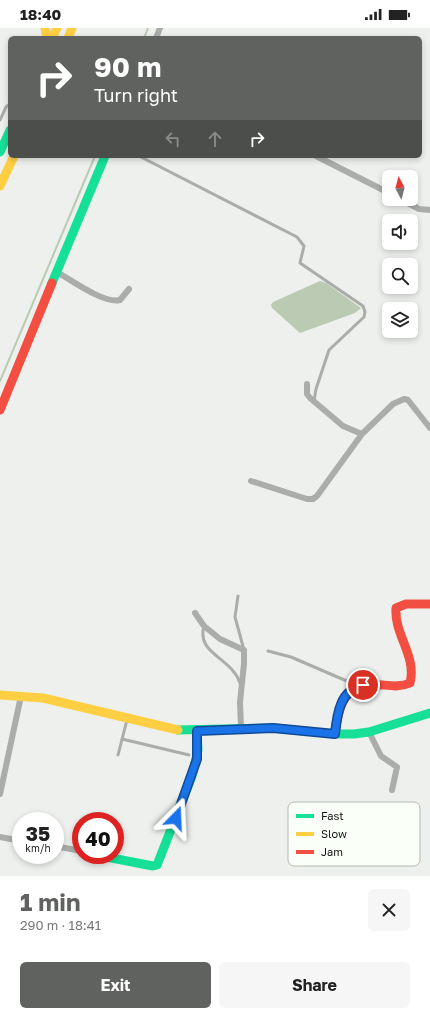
<!DOCTYPE html>
<meta charset="utf-8">
<style>
:root{--surface:#fff;--page:#f6f6f6;--text:#222;--muted:#767676;--accent:#60625f}
body{margin:0;font-family:"Golos Text",sans-serif;background:var(--page);color:var(--text);height:100vh;display:flex;flex-direction:column;font-size:15px;white-space:nowrap}
*{box-sizing:border-box;margin:0}
p{font-size:13px;color:var(--muted)}
.icon{flex:none;width:22px;height:22px;fill:none;stroke:currentColor;stroke-width:2;stroke-linecap:round;stroke-linejoin:round}
.map{position:relative;height:848px;overflow:hidden}
.details{display:flex;flex-direction:column;background:var(--surface);flex:1}
.details>*{flex:none}
.top-card{position:absolute;left:8px;top:8px;width:414px;height:122px;border-radius:6px;box-shadow:0 2px 6px #0003;background:#60625f;color:#fff;overflow:hidden}
.needle{width:26px;rotate:353deg}
.buttons{position:absolute;left:382px;top:142px;display:grid;gap:8px}
.buttons a{display:grid;place-items:center;width:36px;height:36px;border-radius:6px;background:var(--surface);box-shadow:0 2px 6px #0003;font-size:20px}
.speed{position:absolute;left:12px;top:784px;display:flex;gap:8px;font-size:20px;font-weight:700;text-align:center}
.speed>*{display:grid;place-content:center;width:52px;height:52px;border-radius:50%;background:var(--surface);box-shadow:0 2px 6px #0003;line-height:1}
.speed small{font-size:10px;font-weight:400}
.speed .limit{border:6px solid #d22;background:#fff;color:#111}
.pin{position:absolute;display:grid;place-items:center;width:34px;height:34px;color:#fff;margin:-17px;border:2px solid #fff;border-radius:50%;box-shadow:0 1px 4px #0007}
.me{position:absolute;width:44px;margin:-22px;rotate:21deg;stroke-linejoin:round;filter:drop-shadow(0 0 3px #0008)}
.turn{display:flex;align-items:center;gap:14px;height:84px;padding:0 20px;font-size:18px}
.turn .icon{width:52px;height:52px;stroke-width:2.5}
.turn b{display:block;font-size:28px;line-height:34px}
.lanes{display:flex;align-items:center;height:38px;padding:0 20px;background:#0003;justify-content:center;gap:20px;direction:ltr}
.lanes .off{opacity:.35}
.round{display:grid;place-items:center;flex:none;width:42px;height:42px;border-radius:6px;background:var(--page)}
.overview{display:flex;align-items:center;justify-content:space-between;height:68px;padding:0 20px}
h1{font-size:24px;font-weight:700;line-height:30px;color:var(--accent)}
.primary-button{display:flex;gap:8px;margin-top:auto;padding:8px 20px}
.primary-button a{flex:1;height:46px;border-radius:6px;background:var(--accent);color:#fff;font-size:16px;font-weight:700;line-height:46px;text-align:center}
.primary-button a+a{background:var(--page);color:var(--text)}
.status{display:flex;justify-content:space-between;align-items:center;height:28px;padding:0 20px;background:var(--surface);direction:ltr}
.status svg{height:11px;fill:currentColor}
.map>svg:first-child{display:block}
</style>
<div class="status"><b>18:40</b><svg viewBox="0 0 49 12"><path d="M0 12V9h3v3zM5 12V6h3v6zM10 12V3h3v9zM15 12V0h3v12zM26 1h20v11H26zM47 4h2v5h-2z"/></svg></div>
<div class="map">
<svg width="430" height="848" viewBox="0 0 430 848">
<rect width="100%" height="100%" fill="#edf0ec"/>
<path fill="#bacab3" d="M320 253 326 255 361 280 355 285 300 305 272 280 271 277 273 274Z"/>
<g fill="none" stroke-linecap="round" stroke-linejoin="round">
<path stroke="#bacab3" stroke-width="2" d="M144 10 148 0
M0 353 95 128"/>
<path stroke="#aaada9" stroke-width="3" d="M0 92 6 79 10 76
M139 128 297 209 304 218 300 235 363 278 365 284 364 289 329 322 316 361 314 373
M238 568 235 589 244 622
M204 598C196 626 231 629 240 655
M268 623 291 629 356 657
M122 711 189 727
M118 727 127 692"/>
<path stroke="#aaada9" stroke-width="6" d="M156 10 160 0
M316 128 389 165
M400 171 419 181 430 182
M57 244C73 253 104 276 120 272L129 261
M307 356V366L310 370 343 398 362 406 393 376 404 371 408 372 430 400
M251 453 307 471H313L317 468 362 406
M195 585 204 598 220 611 244 622V636L240 674 241 700
M369 704 381 728 397 739 392 762
M0 766 21 668
M0 809 21 813
M55 818 81 823"/>
<path stroke="#16e098" stroke-width="9" d="M0 124 10 102
M52 255 105 128
M178 702 273 700 335 706H354L369 704 430 685
M96 827 153 838 157 837 192 748 198 722 197 703"/>
<path stroke="#ffcf43" stroke-width="9" d="M45 0 47 10
M52 10 57 0
M68 10 72 0
M0 158 14 128
M0 667 43 670 178 702"/>
<path stroke="#f24e42" stroke-width="9" d="M0 382 52 255
M335 706C339 673 346 654 383 657 393 658 401 659 410 655 417 628 394 607 396 580L406 576H430"/>
</g>
<g fill="none" stroke-linecap="round" stroke-linejoin="round">
<g stroke="#114b97" stroke-width="10">
<path id="route" d="M176 790 197 731V703L273 700 335 706C337 686 340 662 363 657"/>
</g>
<use href="#route" stroke="#1a73e8" stroke-width="7"/>
</g>
<rect x="288" y="774" width="132" height="64" rx="6" fill="#fafff8" stroke="#b5b9b3" stroke-width="1"/>
<rect x="296" y="786" width="18" height="4" fill="#16e098"/>
<rect x="296" y="804" width="18" height="4" fill="#ffcf43"/>
<rect x="296" y="822" width="18" height="4" fill="#f24e42"/>
<g font-size="11" fill="#141613">
<text x="321" y="792">Fast</text>
<text x="321" y="810">Slow</text>
<text x="321" y="828">Jam</text>
</g>
</svg>
<div class="buttons">
<a><svg class="needle" viewBox="-14 -14 28 28"><path d="M0-13l5 13h-10z" fill="#e53935"/><path d="M0 13l5-13h-10z" fill="#767676"/></svg></a>
<a><svg class="icon" aria-label="sound" viewBox="0 0 24 24"><path d="M4 9h4l5-4v14l-5-4H4zM17 9q2 3 0 6"/></svg></a>
<a><svg class="icon" aria-label="search" viewBox="0 0 24 24"><circle cx="10" cy="10" r="6"/><path d="M15 15l6 6"/></svg></a>
<a><svg class="icon" aria-label="layers" viewBox="0 0 24 24"><path d="M12 4l9 5-9 5-9-5zM3 14l9 5 9-5"/></svg></a>
</div>
<div class="speed"><div>35<small>km/h</small></div><div class="limit">40</div></div>
<div class="pin" style="left:363px;top:657px;background:#d93025"><svg class="icon" aria-label="arrive" viewBox="0 0 24 24"><path d="M6 21V4h12l-3 4 3 4H6"/></svg></div>
<svg class="me" style="left:176px;top:790px" viewBox="-20 -20 40 40"><path d="M0-17L14 15 0 8-14 15z" fill="#1a73e8" stroke="#fff" stroke-width="4"/></svg>
<div class="top-card">
<div class="turn"><svg class="icon" aria-label="right" viewBox="0 0 24 24"><path d="M7 20v-9h11M14 6l5 5-5 5"/></svg><div><b>90 m</b>Turn right</div></div>
<div class="lanes"><svg class="icon off" aria-label="left" viewBox="0 0 24 24"><path d="M17 20v-9H6M10 6l-5 5 5 5"/></svg><svg class="icon off" aria-label="ahead" viewBox="0 0 24 24"><path d="M12 20V5M6 11l6-6 6 6"/></svg><svg class="icon" aria-label="right" viewBox="0 0 24 24"><path d="M7 20v-9h11M14 6l5 5-5 5"/></svg></div>
</div>
</div>
<section class="details">
<div class="overview"><div><h1>1 min</h1><p>290 m · 18:41</p></div><a class="round"><svg class="icon" aria-label="close" viewBox="0 0 24 24"><path d="M6 6l12 12M18 6L6 18"/></svg></a></div>
<div class="primary-button"><a>Exit</a><a>Share</a></div>
</section>
